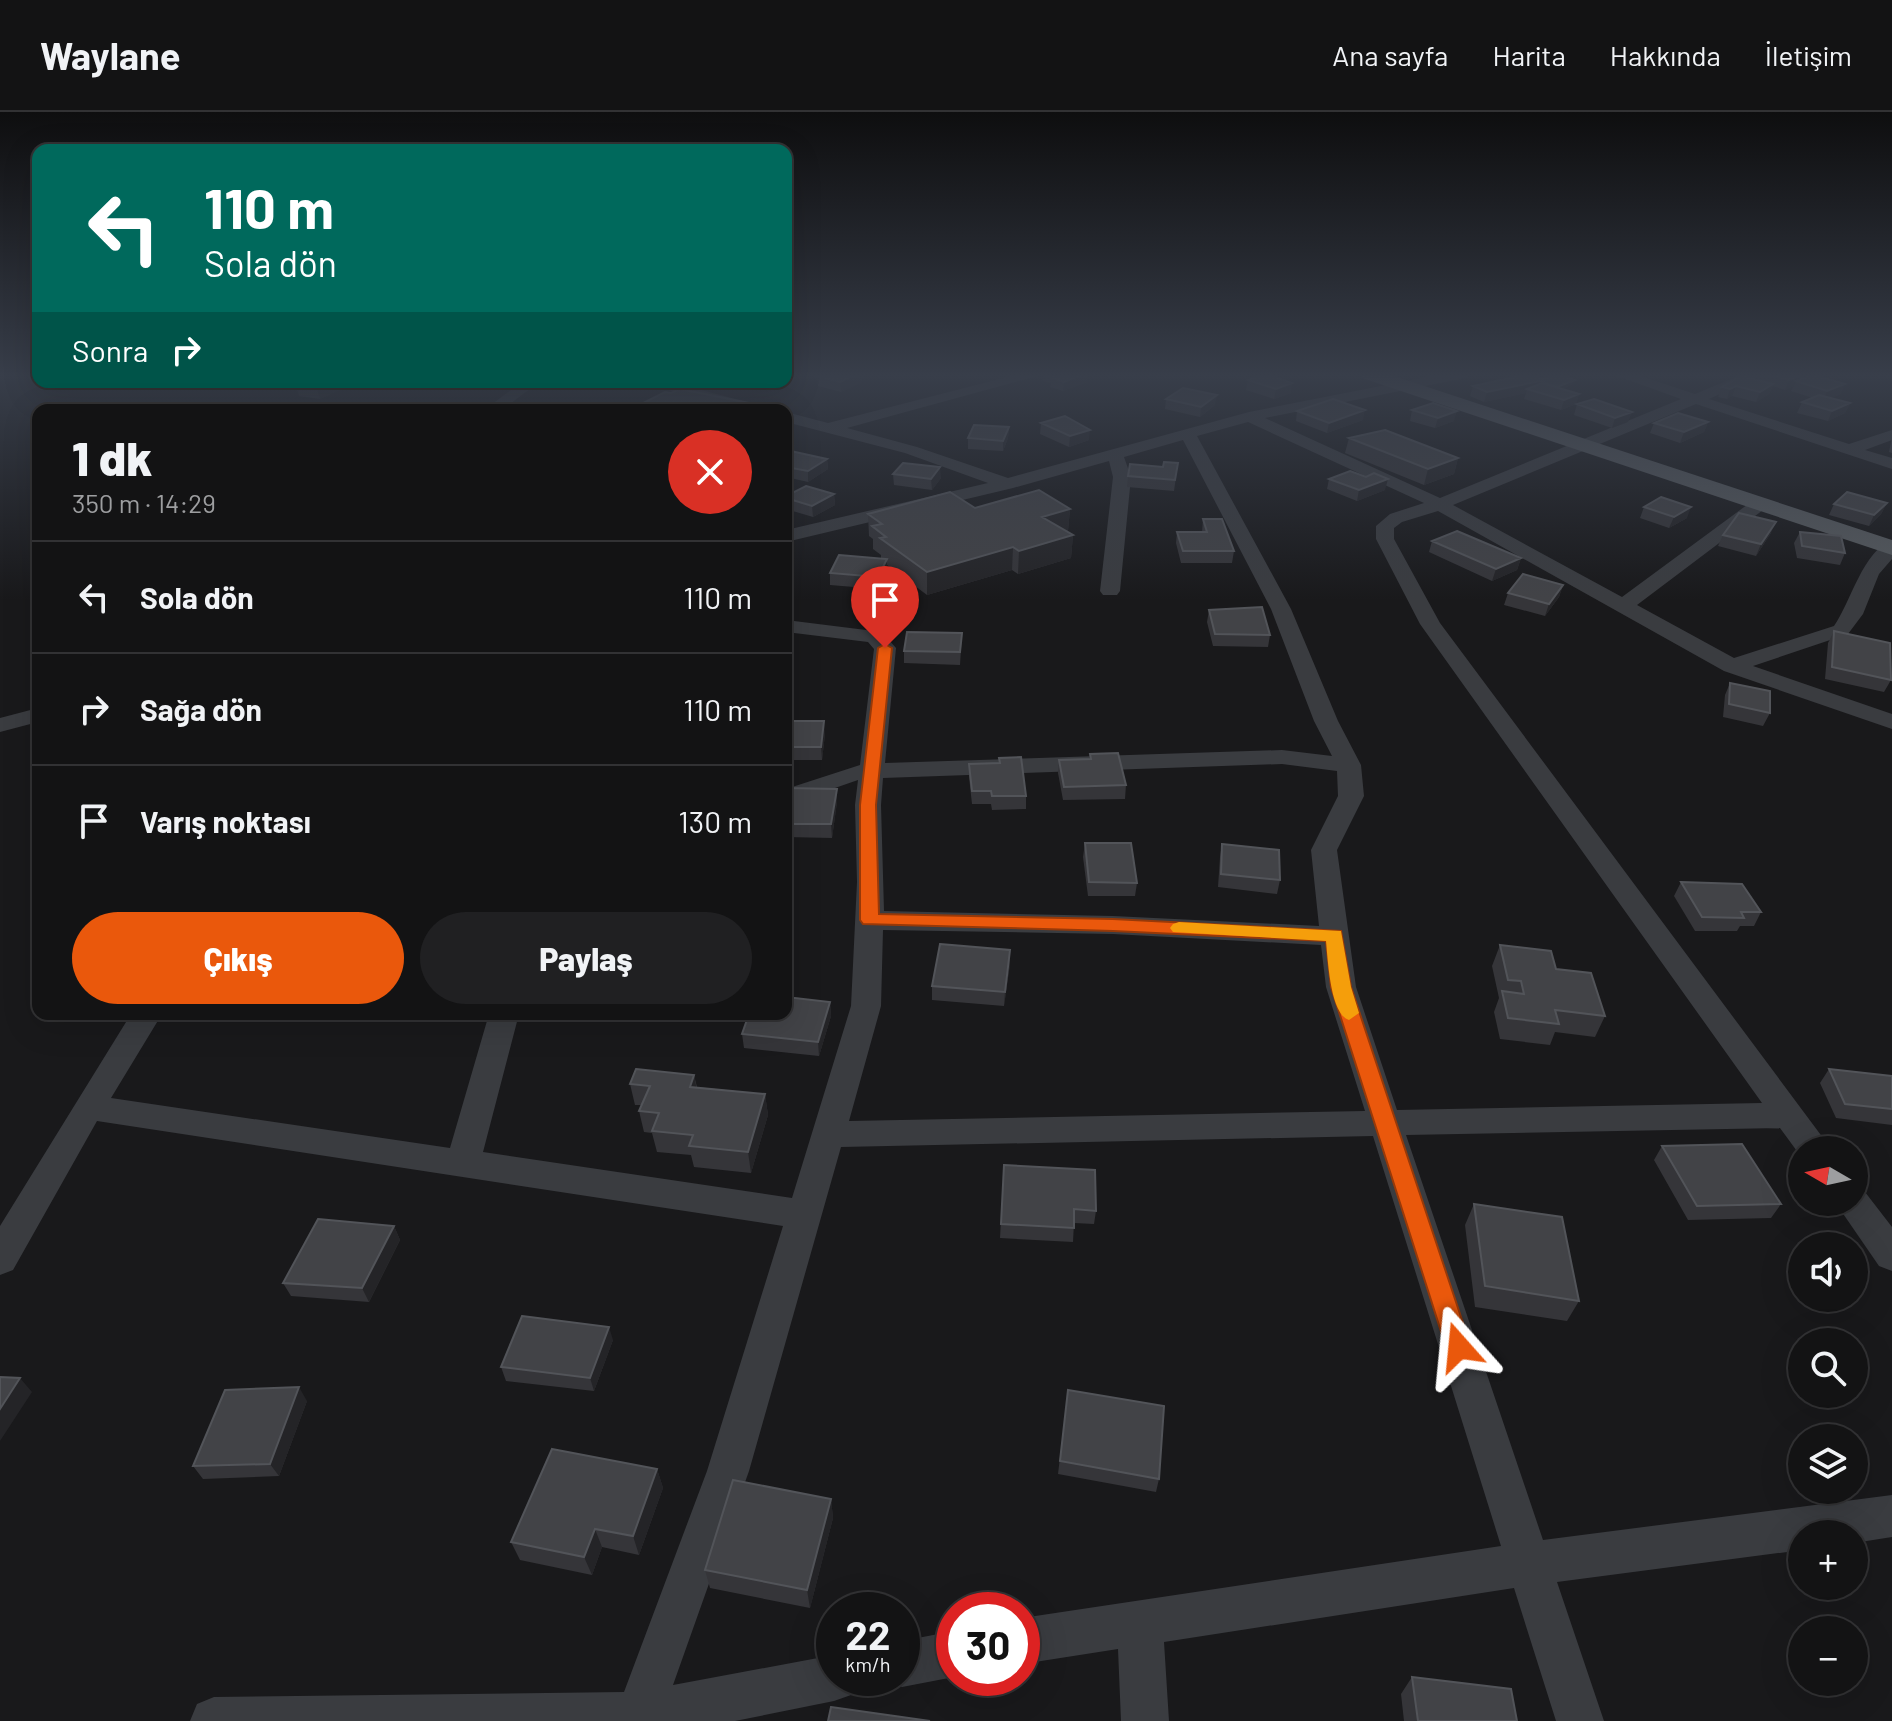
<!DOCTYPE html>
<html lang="tr">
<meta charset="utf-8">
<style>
:root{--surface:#131314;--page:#202022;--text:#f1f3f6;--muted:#9d9ea0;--line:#323234;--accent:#ea580c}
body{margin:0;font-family:Barlow,sans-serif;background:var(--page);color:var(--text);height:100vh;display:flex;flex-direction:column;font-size:30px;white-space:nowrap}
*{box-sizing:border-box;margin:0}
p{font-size:26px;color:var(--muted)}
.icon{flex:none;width:44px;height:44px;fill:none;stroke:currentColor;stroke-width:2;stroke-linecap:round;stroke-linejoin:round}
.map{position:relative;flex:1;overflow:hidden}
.panel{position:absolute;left:32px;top:292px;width:760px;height:616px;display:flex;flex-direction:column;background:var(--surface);border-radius:16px;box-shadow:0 8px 32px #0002,0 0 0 2px var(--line)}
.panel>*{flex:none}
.guide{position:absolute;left:32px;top:32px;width:760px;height:244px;border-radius:16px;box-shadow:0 8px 32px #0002,0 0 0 2px var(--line);background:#00695c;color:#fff;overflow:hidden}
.needle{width:52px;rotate:279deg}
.fabs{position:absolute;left:1788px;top:1024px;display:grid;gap:16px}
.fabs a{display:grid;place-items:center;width:80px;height:80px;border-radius:50%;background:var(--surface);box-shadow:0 8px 32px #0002,0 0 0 2px var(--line);font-size:40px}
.speed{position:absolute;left:816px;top:1480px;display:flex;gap:16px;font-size:40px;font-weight:700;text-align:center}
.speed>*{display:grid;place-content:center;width:104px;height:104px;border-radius:50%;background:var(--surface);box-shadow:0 8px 32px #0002,0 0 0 2px var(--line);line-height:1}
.speed small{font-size:20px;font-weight:400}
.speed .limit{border:12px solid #d22;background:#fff;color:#111}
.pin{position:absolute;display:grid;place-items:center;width:68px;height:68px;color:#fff;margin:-82px -34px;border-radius:50% 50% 50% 0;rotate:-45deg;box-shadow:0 0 8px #0007}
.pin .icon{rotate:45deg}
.me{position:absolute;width:88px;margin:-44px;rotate:342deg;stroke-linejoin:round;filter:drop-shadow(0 0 6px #0008)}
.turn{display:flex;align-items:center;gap:28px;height:168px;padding:0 40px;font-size:36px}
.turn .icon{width:104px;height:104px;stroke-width:2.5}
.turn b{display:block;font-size:56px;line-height:68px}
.then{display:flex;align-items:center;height:76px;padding:0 40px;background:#0003;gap:16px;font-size:30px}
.round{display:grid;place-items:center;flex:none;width:84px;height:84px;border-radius:42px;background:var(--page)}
.summary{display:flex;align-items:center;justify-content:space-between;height:136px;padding:0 40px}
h1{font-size:48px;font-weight:800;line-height:60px}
.cta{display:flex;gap:16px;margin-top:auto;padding:16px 40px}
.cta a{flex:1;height:92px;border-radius:48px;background:var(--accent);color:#fff;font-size:32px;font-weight:800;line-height:92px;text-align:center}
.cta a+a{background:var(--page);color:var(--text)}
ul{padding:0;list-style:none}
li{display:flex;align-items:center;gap:24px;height:112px;padding:0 40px;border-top:2px solid var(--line)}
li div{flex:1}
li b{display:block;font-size:30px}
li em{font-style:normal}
header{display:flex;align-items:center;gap:48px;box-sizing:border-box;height:112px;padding:0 40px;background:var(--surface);border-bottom:2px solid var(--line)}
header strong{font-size:38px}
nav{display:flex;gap:44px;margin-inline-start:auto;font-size:28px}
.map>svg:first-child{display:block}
</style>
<header>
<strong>Waylane</strong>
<nav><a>Ana sayfa</a><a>Harita</a><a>Hakkında</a><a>İletişim</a></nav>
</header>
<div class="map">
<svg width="1892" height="1609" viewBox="0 0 1892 1609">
<rect width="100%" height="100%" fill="#19191b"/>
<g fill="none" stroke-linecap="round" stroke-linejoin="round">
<path fill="#3a3c40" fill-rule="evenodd" d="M1019 262H1044L847 316 917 335 1008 366 1249 300 1442 262H1472L1465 266 1265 306 1440 386 1681 287 1612 262H1634L1695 282 1743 262H1763L1709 287 1849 332 1892 318V328L1865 338 1892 346V357L1696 292 1453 393 1622 485 1755 387H1767L1770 391 1767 395 1637 493 1734 546 1834 514C1850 492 1864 436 1892 429V447L1879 462 1863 502 1848 522 1753 554 1892 602V617L1724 559 1438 399 1402 410 1394 416V427L1440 511 1832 1038H1802V1046L1780 1016 1406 1023 1543 1428 1892 1383V1425L1854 1431V1422H1802V1438L1557 1470 1604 1609H1556L1514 1476 1164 1530 1169 1609H1121L1118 1537 1022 1552V1506L1501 1434 1373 1024 841 1035 749 1359 673 1573 834 1543V1566H857L851 1583 834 1589 735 1609H190L197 1592 214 1585 624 1580 707 1359 783 1114 97 1009 13 1158 0 1163V1114L131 902H162L111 986 450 1036 489 902H519L483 1040 792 1086 851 894 857 770 855 693 858 668 786 693V677L860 653 874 537 868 530 786 520V508L882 520 896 536 885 651 1282 638 1332 644 1314 609 1271 497 1183 328 1124 345 1131 365 1120 479 1117 483H1103L1100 479 1113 365 1109 349 1013 376 786 430V418L988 371 905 341 786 310V300L828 311ZM1248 310 1424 391 1390 402 1376 414V427L1420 512 1762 991 1397 998 1356 875 1337 738 1364 684 1361 653 1338 609 1291 497 1197 324ZM1282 652 1337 659 1338 684 1311 738 1319 814 1113 804 884 799 881 693 883 666ZM883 818 1113 822 1321 833 1326 875 1365 999 849 1009 881 894Z
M522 270H539L502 298H484Z
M647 270H671L766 295 769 298H743L649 273Z
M38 596V610L0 620V606Z
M1854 1076 1865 1080 1892 1115V1159L1879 1154 1835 1090H1854Z
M954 1519V1565L902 1575 886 1568 885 1566H902V1529Z"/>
<path fill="#565a5e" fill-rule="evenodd" d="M1360 262H1388L1892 428V443L1362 266Z"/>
</g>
<path fill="#353539" d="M821 262H861L862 270 841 280 818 274 817 264Z
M1044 262H1087V270L1063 279 1050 275 1051 271 1043 269Z
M1759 262H1805L1803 267 1841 282 1830 286 1850 291 1845 301 1828 309 1797 301 1802 290 1813 286 1791 279 1794 274 1785 278 1773 274 1769 282 1756 290 1732 284 1727 287 1718 285 1722 275 1757 268Z
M1544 267 1573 272 1562 277 1579 282 1576 292 1561 298 1524 287 1526 281 1484 290 1470 284 1473 274Z
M1248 268 1291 281 1274 287 1246 278Z
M304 270H349L350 273 320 287 299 284 296 274Z
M1166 287 1215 293 1200 305 1165 297Z
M645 290 750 298H646Z
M1577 292 1628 310 1612 316 1574 303Z
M1412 298 1454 309 1435 316 1410 309Z
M1297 299 1363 308 1327 321 1296 309Z
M1708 310 1704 320 1680 331 1650 321 1654 311Z
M1041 311 1089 328 1069 335 1040 322Z
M1009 315 1008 326 1003 339 968 337V326Z
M1892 325V341L1889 340Z
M1349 326 1458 346 1454 362 1424 373 1345 341Z
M786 338 827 347 828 357 808 370 786 365Z
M1178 351 1174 379 1127 375 1128 364Z
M893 362 941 366 932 378 894 373Z
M1329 367 1385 378 1357 389 1327 377Z
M834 382 835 393 813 405 786 397V384Z
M1887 391 1881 402 1869 414 1829 403 1834 392Z
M1644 395 1687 406 1669 416 1640 406Z
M975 396 1070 397 1068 419 1067 420 1073 423 1071 446 1018 462 1012 458 927 483 887 453V459L878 477 830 473V461L881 447V443L873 437V427L869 424 868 402Z
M1203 407 1234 439 1232 451H1181L1176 431 1177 420H1202Z
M1800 420 1845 441 1840 453 1797 446 1794 431Z
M1771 421 1756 444 1718 434 1723 423Z
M1432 429 1521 446 1517 458 1492 469 1429 440Z
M1563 473 1559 485 1545 504 1504 493 1508 481Z
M1209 498 1270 523 1268 535 1213 534 1207 510Z
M1834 519 1891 568 1884 580 1825 567 1828 531Z
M962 521 960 553 904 551V539Z
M1730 571 1770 601 1763 614 1723 605 1725 583Z
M786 609 825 622 822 648H786Z
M1090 642 1126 673 1125 687 1063 688 1058 661 1059 648 1089 647Z
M999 646 1026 684V697L992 698 991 692H972L969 665V652L999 651Z
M786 676 837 690 832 726 786 725Z
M1085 731 1137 771 1135 784H1088L1083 745Z
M1222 732 1280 768 1277 782 1218 775 1220 745Z
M1681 770 1761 800 1754 814H1740L1737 819H1695L1674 784Z
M1500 833 1556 857 1605 904 1595 925 1555 920 1550 933 1500 927 1494 900 1499 886 1492 854Z
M1010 852 1004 894 932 888V874Z
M830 890 831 904 819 944 744 936 742 922Z
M1829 957 1892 964V1013L1836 1006 1820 971Z
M694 963 697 975 765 982 768 1003 751 1061 694 1055 691 1043 657 1040 652 1021 644 1020 639 999 642 993H635L630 972Z
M1662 1034 1781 1092 1771 1106 1688 1108 1654 1048Z
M1004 1053 1096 1099 1094 1112 1074 1111 1073 1130 1000 1126Z
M1474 1092 1579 1189 1567 1209 1475 1195 1465 1113Z
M394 1114 400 1128 369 1190 291 1184 283 1171Z
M613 1228 594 1279 506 1269 501 1255Z
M1068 1278 1159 1367 1156 1380 1058 1362Z
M307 1289 279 1364 203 1367 193 1354Z
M657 1357 663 1376 639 1443 602 1435 592 1463 520 1448 511 1430Z
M831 1387 833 1406 810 1496 710 1476 705 1458Z
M1412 1565 1517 1609H1404L1401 1582Z"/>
<path fill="#242427" d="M856 262H861L862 270 841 280 840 270Z
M1083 262H1087V270L1063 279 1064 270Z
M1802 262H1805L1801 271 1796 269 1794 274 1785 278 1789 268Z
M1545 268 1542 277H1527L1526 281 1484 290 1487 280Z
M1575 268 1573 272 1555 280 1557 275Z
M332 270H349L350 273 320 287 317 277Z
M1292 271 1291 281 1274 287 1276 277Z
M1773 272 1769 282 1756 290 1760 280Z
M1845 272 1841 282 1823 289 1827 279Z
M1736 274 1732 284 1727 287 1730 277Z
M1579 282 1576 292 1561 298 1564 288Z
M1217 283 1215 293 1200 305 1201 295Z
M749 291 750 298H737Z
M1850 291 1845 301 1828 309 1832 299Z
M1365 298 1363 308 1327 321 1329 311Z
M1457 299 1454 309 1435 316 1438 306Z
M1632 300 1628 310 1612 316 1615 306Z
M1708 310 1704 320 1680 331 1684 320Z
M1009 315 1008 326 1003 339V329Z
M1090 318 1089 328 1069 335 1070 324Z
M1458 346 1454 362 1424 373 1428 357Z
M827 347 828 357 808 370V359Z
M940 355 941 366 932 378 931 367Z
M1388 367 1385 378 1357 389 1359 378Z
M834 382 835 393 813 405 812 394Z
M1887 391 1881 402 1869 414 1874 403Z
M1691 395 1687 406 1669 416 1674 405Z
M1070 397 1068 419 1041 427 1042 405Z
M1776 410 1771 421 1756 444 1761 432Z
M1073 423 1071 446 1018 462 1019 439Z
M1013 435 1012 458 927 483V460Z
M1521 446 1517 458 1492 469 1496 457Z
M887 447V459L878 477V465Z
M1563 473 1559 485 1545 504 1549 492Z
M824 609 825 622 822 648 821 635Z
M837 677V690L832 726 831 712Z
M1010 838V852L1004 894 1005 880Z
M830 890 831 904 819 944 818 930Z
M694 963 698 984 690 975Z
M765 982 768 1003 751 1061 748 1040Z
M394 1114 400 1128 369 1190 362 1176Z
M609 1215 613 1228 594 1279 590 1266Z
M20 1266 32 1280 0 1329V1297Z
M299 1275 307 1289 279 1364 270 1352Z
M657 1357 663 1376 639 1443 633 1424Z
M831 1387 833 1406 810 1496 807 1478Z
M595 1417 602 1435 592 1463 584 1445Z"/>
<path fill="#424347" stroke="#525459" stroke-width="2" d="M821 262H856L840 270 817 264Z
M1054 262H1083L1064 270 1051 265 1057 263Z
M1264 262H1266L1292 271 1276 277 1248 268Z
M1529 262 1545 268 1487 280 1473 274Z
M1557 262 1575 268 1557 275 1544 271 1545 268H1541Z
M1769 262H1802L1789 268Z
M1813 263 1845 272 1827 279 1796 269Z
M1741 264 1773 272 1760 280 1736 274 1730 277 1722 275Z
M304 270H332L317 277 296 274Z
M1542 271 1579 282 1564 288 1527 277Z
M1183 276 1217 283 1201 295 1166 287Z
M680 277 749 291 737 298H685L645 290 665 280 671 281Z
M1819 283 1850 291 1832 299 1802 290Z
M1333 287 1365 298 1329 311 1297 299Z
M1594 287 1632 300 1615 306 1577 292Z
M1433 291 1457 299 1438 306 1412 298Z
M1678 301 1708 310 1684 320 1654 311Z
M1065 304 1090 318 1070 324 1041 311Z
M974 313 1009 315 1003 329 968 326Z
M1385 318 1458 346 1428 357 1349 326Z
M786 338 827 347 808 359 786 355Z
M1164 350 1178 351 1175 368 1128 364 1130 352 1163 355Z
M903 351 940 355 931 367 893 362Z
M1350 359 1366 365 1374 361 1388 367 1359 378 1329 367Z
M806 374 834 382 812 394 786 386V384Z
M1039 378 1070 397 1042 405 1073 423 1019 439 1013 435 927 460 880 426 886 425 872 414 882 412 868 402 950 380 975 396Z
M1847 380 1887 391 1874 403 1834 392Z
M1661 385 1691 395 1674 405 1644 395Z
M1739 401 1776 410 1761 432 1723 423Z
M1203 407H1222L1234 439H1183L1177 420H1207Z
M1457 419 1521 446 1496 457 1432 429Z
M1800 420 1841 424 1845 441 1802 434Z
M839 443 887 447 878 465 830 461Z
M1523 462 1563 473 1549 492 1508 481Z
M1262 495 1270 523 1215 522 1209 498Z
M1834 519 1890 531 1891 568 1832 555Z
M907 520 962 521 960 540 904 539Z
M1730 571 1770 579V601L1729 592Z
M786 609H824L821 635H786Z
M1118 641 1126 673 1064 675 1059 648 1091 647 1090 642Z
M1021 645 1026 684H992L991 679H972L969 652 1000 651 999 646Z
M786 676 837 677 831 712H786Z
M1085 731H1131L1137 771 1089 770Z
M1222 732 1279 738 1280 768 1221 762Z
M1681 770 1742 772 1761 800H1741L1744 806 1702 805Z
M940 832 1010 838 1005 880 932 874Z
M1500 833 1551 839 1556 857 1591 861 1605 904 1555 898 1559 912 1508 906 1502 879 1524 882 1521 869 1508 868Z
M786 885 830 890 818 930 742 922 749 902H786Z
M636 957 694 963 690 975 765 982 748 1040 689 1034 693 1023 652 1019 659 1001 639 999 650 974 630 972Z
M1829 957 1892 964V997L1845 992Z
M1742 1032 1781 1092 1697 1094 1662 1034Z
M1004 1053 1095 1058 1096 1099 1074 1097V1116L1001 1112Z
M1474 1092 1562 1105 1579 1189 1485 1174Z
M318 1107 394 1114 362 1176 283 1171Z
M522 1204 609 1215 590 1266 501 1255Z
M0 1265 20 1266 0 1297Z
M299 1275 270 1352 193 1354 225 1278Z
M1068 1278 1164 1294 1159 1367 1060 1349Z
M552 1337 657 1357 633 1424 595 1417 584 1445 511 1430Z
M733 1368 831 1387 807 1478 705 1458Z
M1412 1565 1511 1577 1517 1609H1418Z
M831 1595 930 1609H828Z"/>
<linearGradient id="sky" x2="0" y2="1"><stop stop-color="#0e0e0f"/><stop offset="0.54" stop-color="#383e4a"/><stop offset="1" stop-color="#383e4a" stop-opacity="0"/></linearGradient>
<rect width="1892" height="488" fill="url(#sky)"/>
<path fill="#ea580c" stroke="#983908" stroke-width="2" d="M885 532 892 536 876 693 879 802 1113 807 1341 819 1351 875 1471 1235 1468 1243 1459 1246 1450 1243 1446 1235 1331 875 1326 829 1113 819 863 812 860 808V693L878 536Z"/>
<path fill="#f59e0b" d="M1179 810 1341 819 1351 875 1359 901 1349 908C1330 902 1328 848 1326 829L1173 820 1170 816 1173 812Z"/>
</svg>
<div class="fabs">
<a><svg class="needle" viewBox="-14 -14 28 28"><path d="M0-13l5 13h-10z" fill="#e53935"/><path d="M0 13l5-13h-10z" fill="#9d9ea0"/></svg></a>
<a><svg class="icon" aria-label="sound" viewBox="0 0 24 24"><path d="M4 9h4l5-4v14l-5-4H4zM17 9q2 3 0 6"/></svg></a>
<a><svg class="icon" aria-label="search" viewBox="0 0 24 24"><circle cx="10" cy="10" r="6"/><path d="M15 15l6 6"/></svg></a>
<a><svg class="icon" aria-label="layers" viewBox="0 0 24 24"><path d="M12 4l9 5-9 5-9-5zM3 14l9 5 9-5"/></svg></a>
<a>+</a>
<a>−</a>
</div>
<div class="speed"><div>22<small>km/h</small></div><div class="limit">30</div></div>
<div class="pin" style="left:885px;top:536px;background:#d93025"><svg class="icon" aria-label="arrive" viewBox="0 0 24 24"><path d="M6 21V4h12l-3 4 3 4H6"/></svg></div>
<svg class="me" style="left:1459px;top:1235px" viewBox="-20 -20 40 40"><path d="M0-17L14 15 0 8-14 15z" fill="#ea580c" stroke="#fff" stroke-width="4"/></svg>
<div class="guide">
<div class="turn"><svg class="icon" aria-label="left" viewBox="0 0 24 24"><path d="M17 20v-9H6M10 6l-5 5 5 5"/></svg><div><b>110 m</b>Sola dön</div></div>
<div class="then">Sonra<svg class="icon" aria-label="right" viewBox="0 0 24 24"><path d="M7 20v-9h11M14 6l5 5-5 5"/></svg></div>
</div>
<section class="panel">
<div class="summary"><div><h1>1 dk</h1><p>350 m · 14:29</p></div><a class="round" style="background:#d93025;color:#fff"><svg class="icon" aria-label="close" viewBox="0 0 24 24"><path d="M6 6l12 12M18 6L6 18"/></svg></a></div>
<ul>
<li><svg class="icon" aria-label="left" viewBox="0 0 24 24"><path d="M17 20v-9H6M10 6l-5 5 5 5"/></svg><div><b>Sola dön</b></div><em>110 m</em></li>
<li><svg class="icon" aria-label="right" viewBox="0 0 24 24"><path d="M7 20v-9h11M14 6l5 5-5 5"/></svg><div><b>Sağa dön</b></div><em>110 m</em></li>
<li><svg class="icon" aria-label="arrive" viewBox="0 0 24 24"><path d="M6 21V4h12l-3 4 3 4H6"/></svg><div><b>Varış noktası</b></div><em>130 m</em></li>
</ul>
<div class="cta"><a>Çıkış</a><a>Paylaş</a></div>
</section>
</div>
